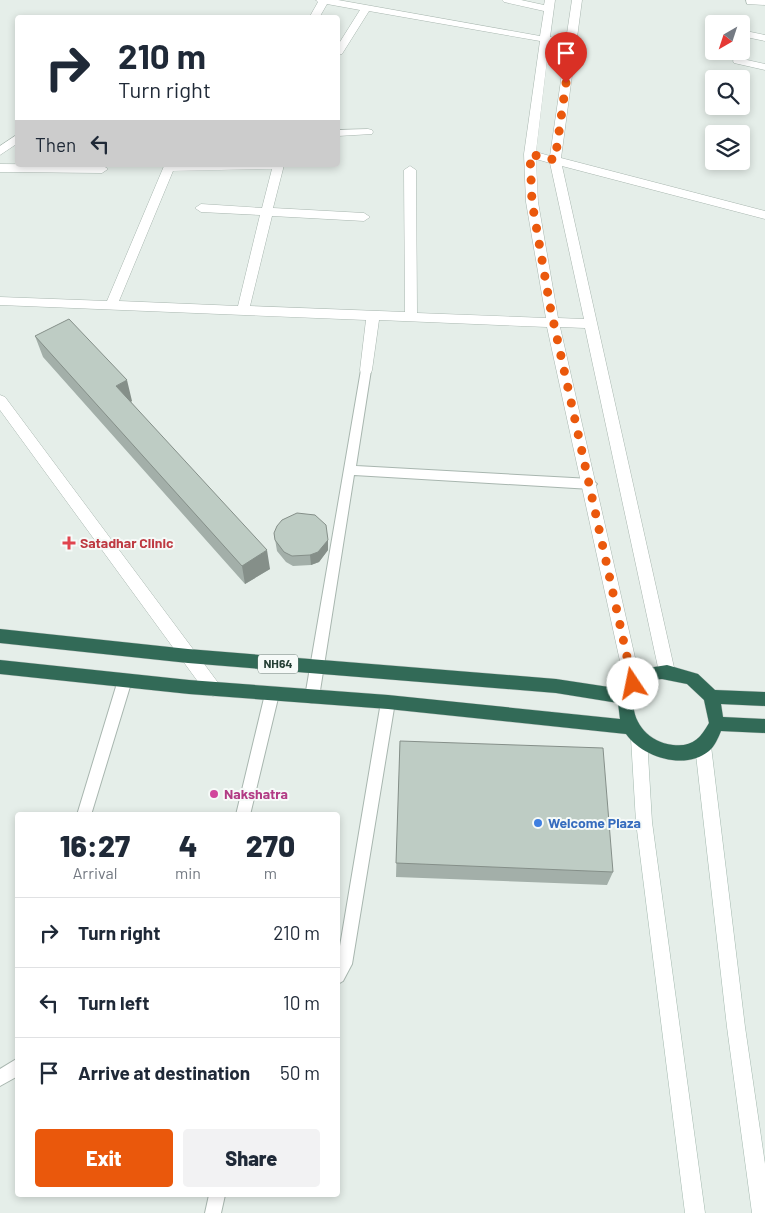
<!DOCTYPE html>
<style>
:root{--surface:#fff;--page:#f2f2f3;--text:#1f2937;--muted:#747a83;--line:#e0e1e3;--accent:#ea580c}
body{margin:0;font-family:Barlow,sans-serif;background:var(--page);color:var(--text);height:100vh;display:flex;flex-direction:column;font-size:19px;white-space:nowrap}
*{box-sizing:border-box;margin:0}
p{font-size:16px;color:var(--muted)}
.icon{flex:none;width:28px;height:28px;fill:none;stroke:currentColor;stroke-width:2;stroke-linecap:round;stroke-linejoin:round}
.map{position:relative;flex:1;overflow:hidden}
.panel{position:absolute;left:15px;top:812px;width:325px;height:385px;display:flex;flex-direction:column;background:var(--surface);border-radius:5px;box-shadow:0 2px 8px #0003}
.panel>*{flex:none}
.top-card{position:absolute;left:15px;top:15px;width:325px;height:152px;border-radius:5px;box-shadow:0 2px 8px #0003;background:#fff;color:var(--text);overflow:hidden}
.needle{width:32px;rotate:219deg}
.fabs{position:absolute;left:705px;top:15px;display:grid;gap:10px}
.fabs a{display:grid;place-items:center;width:45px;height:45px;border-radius:5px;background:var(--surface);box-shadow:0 2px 8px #0003;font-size:25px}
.pin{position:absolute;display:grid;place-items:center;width:42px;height:42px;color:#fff;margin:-51px -21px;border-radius:50% 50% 50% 0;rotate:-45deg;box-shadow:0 0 5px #0007}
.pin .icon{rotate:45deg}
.me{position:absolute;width:55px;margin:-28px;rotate:349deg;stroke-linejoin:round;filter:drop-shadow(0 0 4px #0008)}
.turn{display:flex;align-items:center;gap:18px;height:105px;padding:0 20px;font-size:22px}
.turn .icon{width:65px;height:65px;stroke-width:2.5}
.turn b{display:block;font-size:35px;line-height:42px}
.then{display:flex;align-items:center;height:48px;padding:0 20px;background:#0003;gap:10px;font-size:19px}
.eta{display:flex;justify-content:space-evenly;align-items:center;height:85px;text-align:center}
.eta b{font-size:30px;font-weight:800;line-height:35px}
.primary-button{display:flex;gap:10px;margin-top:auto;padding:10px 20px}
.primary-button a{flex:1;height:58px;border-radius:5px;background:var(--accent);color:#fff;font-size:20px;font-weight:800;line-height:58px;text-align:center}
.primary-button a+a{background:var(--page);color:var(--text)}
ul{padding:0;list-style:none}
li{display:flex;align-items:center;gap:15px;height:70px;padding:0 20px;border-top:1px solid var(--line)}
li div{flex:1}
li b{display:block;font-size:19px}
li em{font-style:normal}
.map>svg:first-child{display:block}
</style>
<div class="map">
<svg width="765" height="1213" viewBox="0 0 765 1213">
<rect width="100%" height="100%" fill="#e5eee9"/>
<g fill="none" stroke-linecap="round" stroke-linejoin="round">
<g stroke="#a8b6af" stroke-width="2">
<path id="lane" d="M366 366 371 370 356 466 591 479 597 484 591 489 354 475 319 697 317 701 312 703 307 701 305 697 361 370Z
M125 674 130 676 132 680 91 815H77L118 680 120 676Z
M272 688 277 690 279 694 250 815H236L265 694 267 690Z
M388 696 393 698 395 702 352 964 343 981 338 984V958L381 702 383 698Z
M18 1058V1076L0 1086V1069Z
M209 1195H225L221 1213H205Z"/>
</g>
<g stroke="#a8b6af" stroke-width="1">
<path id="street" d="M316 0H338L540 36 544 11 504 2 502 0H521L544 5 545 0H555L550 37 566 40 572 0H582L561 158 765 211V219L562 166 675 672 673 677 667 679 661 677 659 672 585 328 560 327 641 684 639 689 633 691 627 689 625 684 547 327 379 320 372 370 371 373H361L360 370 366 320 0 305V297L107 301 164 166 284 165 273 208 364 213 370 217 364 221 272 216 250 306 405 312 404 170 410 166 416 170 417 313 546 318 526 202 524 154 540 41 369 11 342 54 338 55V45L360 10 327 4 319 18H309L318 2ZM549 43 566 46 550 156 536 152ZM536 159 550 163 584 319 558 318 538 202ZM272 169 262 208 201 204 195 208 201 212 260 215 238 306 119 301 173 171Z
M746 0H765V5L747 4Z
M741 30 765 35V41L741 36Z
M738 58 765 64V70L734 63 733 61 734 59Z
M368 129 372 130 373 132 372 134 338 136V130Z
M18 134V143L0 155V146Z
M0 164 102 165 108 169 102 173 0 172Z
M0 395 5 397 219 684 221 689 219 694 213 696 207 694 0 410Z"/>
</g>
<g stroke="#a4b9af" stroke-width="1">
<path id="secondary" d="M639 731 645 733 647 738 652 822 705 1213H685L636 822 631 738 633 733Z
M703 739 709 741 711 746 745 1027 765 1164V1213H752L727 1027 695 746 697 741Z"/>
</g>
<g stroke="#c2c9c6" stroke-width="1">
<path id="highway" d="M0 629 188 649 556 679 622 689 634 674 642 669 667 665 698 674 715 690 765 692V706L721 704 723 717 765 719V733L721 731C718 738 715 746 709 751 685 771 642 757 626 734L388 709 189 694 0 674V660L189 680 388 695 620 719 618 703 556 693 188 663 0 643ZM662 679 687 684 704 700 709 723C700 739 692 747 673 745 629 740 617 681 662 679Z"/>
</g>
<use href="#lane" fill="#fff" fill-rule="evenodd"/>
<use href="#street" fill="#fff" fill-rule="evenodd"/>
<use href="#secondary" fill="#fff" fill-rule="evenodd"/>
<use href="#highway" fill="#326a57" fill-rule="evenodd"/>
</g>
<path fill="#a3afa9" d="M35 336 132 401 131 402 270 569 245 584 43 357Z
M274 533 328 550 319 562 311 565 293 566 286 562 277 551Z
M400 741 613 872 607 885 396 877Z"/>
<path fill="#858f89" d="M127 380 132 401 122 406 116 386Z
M328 540V550L319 562 311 565 310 555Z
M267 550 270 569 245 584 242 566Z"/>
<path fill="#beccc4" stroke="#858f89" d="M69 319 127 380 116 386 267 550 242 566 35 336Z
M297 513 315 515 326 525 328 540 318 552 310 555 292 556 284 552 275 540 274 533 277 526 282 520Z
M400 741 603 748 613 872 396 863Z"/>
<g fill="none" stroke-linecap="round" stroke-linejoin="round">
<path stroke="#ea580c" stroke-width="9" stroke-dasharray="0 16.2" d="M566 83 555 160 530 154 532 202 550 306 633 684"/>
</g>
<path fill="#e0444e" stroke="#f6faf8" stroke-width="2" d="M66.5 535.5h5v5h5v5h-5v5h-5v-5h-5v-5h5z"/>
<circle fill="#d1479c" stroke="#f6faf8" stroke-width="2" cx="214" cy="794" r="5"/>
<circle fill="#3f7fe0" stroke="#f6faf8" stroke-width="2" cx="538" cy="823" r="5"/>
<g text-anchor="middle" stroke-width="4" stroke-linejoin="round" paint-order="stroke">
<rect fill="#f6faf8" stroke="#647770" stroke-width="1" x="258" y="654.5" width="40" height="19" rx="4"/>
<g font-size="12" font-weight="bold" fill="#253f35">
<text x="278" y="668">NH64</text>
</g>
<g font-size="14" font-weight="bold" fill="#be3a42" stroke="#f6faf8" text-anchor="start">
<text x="80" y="548">Satadhar Clinic</text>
</g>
<g font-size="14" font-weight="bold" fill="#b23c85" stroke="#f6faf8" text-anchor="start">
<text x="224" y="799">Nakshatra</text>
</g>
<g font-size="14" font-weight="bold" fill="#366cbe" stroke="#f6faf8" text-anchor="start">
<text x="548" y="828">Welcome Plaza</text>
</g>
</g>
</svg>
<div class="fabs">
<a><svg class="needle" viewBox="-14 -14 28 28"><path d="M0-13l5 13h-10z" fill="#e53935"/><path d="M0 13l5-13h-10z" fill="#747a83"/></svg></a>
<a><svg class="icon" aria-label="search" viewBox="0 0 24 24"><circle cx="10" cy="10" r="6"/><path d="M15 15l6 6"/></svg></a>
<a><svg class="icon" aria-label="layers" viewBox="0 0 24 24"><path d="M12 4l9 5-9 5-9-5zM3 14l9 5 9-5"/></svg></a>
</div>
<div class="pin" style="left:566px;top:83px;background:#d93025"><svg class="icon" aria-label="arrive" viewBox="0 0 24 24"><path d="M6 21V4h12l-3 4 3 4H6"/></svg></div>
<svg class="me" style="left:633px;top:684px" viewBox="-20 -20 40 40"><circle r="19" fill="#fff"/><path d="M0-13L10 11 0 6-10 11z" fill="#ea580c"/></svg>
<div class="top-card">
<div class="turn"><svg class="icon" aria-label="right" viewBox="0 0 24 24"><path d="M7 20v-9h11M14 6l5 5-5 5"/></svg><div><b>210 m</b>Turn right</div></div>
<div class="then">Then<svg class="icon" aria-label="left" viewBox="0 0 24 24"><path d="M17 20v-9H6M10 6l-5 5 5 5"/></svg></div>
</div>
<section class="panel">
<div class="eta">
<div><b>16:27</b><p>Arrival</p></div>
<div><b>4</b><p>min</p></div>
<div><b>270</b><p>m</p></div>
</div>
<ul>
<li><svg class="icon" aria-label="right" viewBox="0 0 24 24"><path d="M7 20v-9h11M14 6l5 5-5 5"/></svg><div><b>Turn right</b></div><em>210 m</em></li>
<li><svg class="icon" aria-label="left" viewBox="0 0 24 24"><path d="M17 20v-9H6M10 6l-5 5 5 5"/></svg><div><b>Turn left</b></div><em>10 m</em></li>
<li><svg class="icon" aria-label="arrive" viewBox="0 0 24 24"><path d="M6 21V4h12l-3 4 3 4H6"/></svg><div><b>Arrive at destination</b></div><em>50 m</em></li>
</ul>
<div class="primary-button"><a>Exit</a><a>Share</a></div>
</section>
</div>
